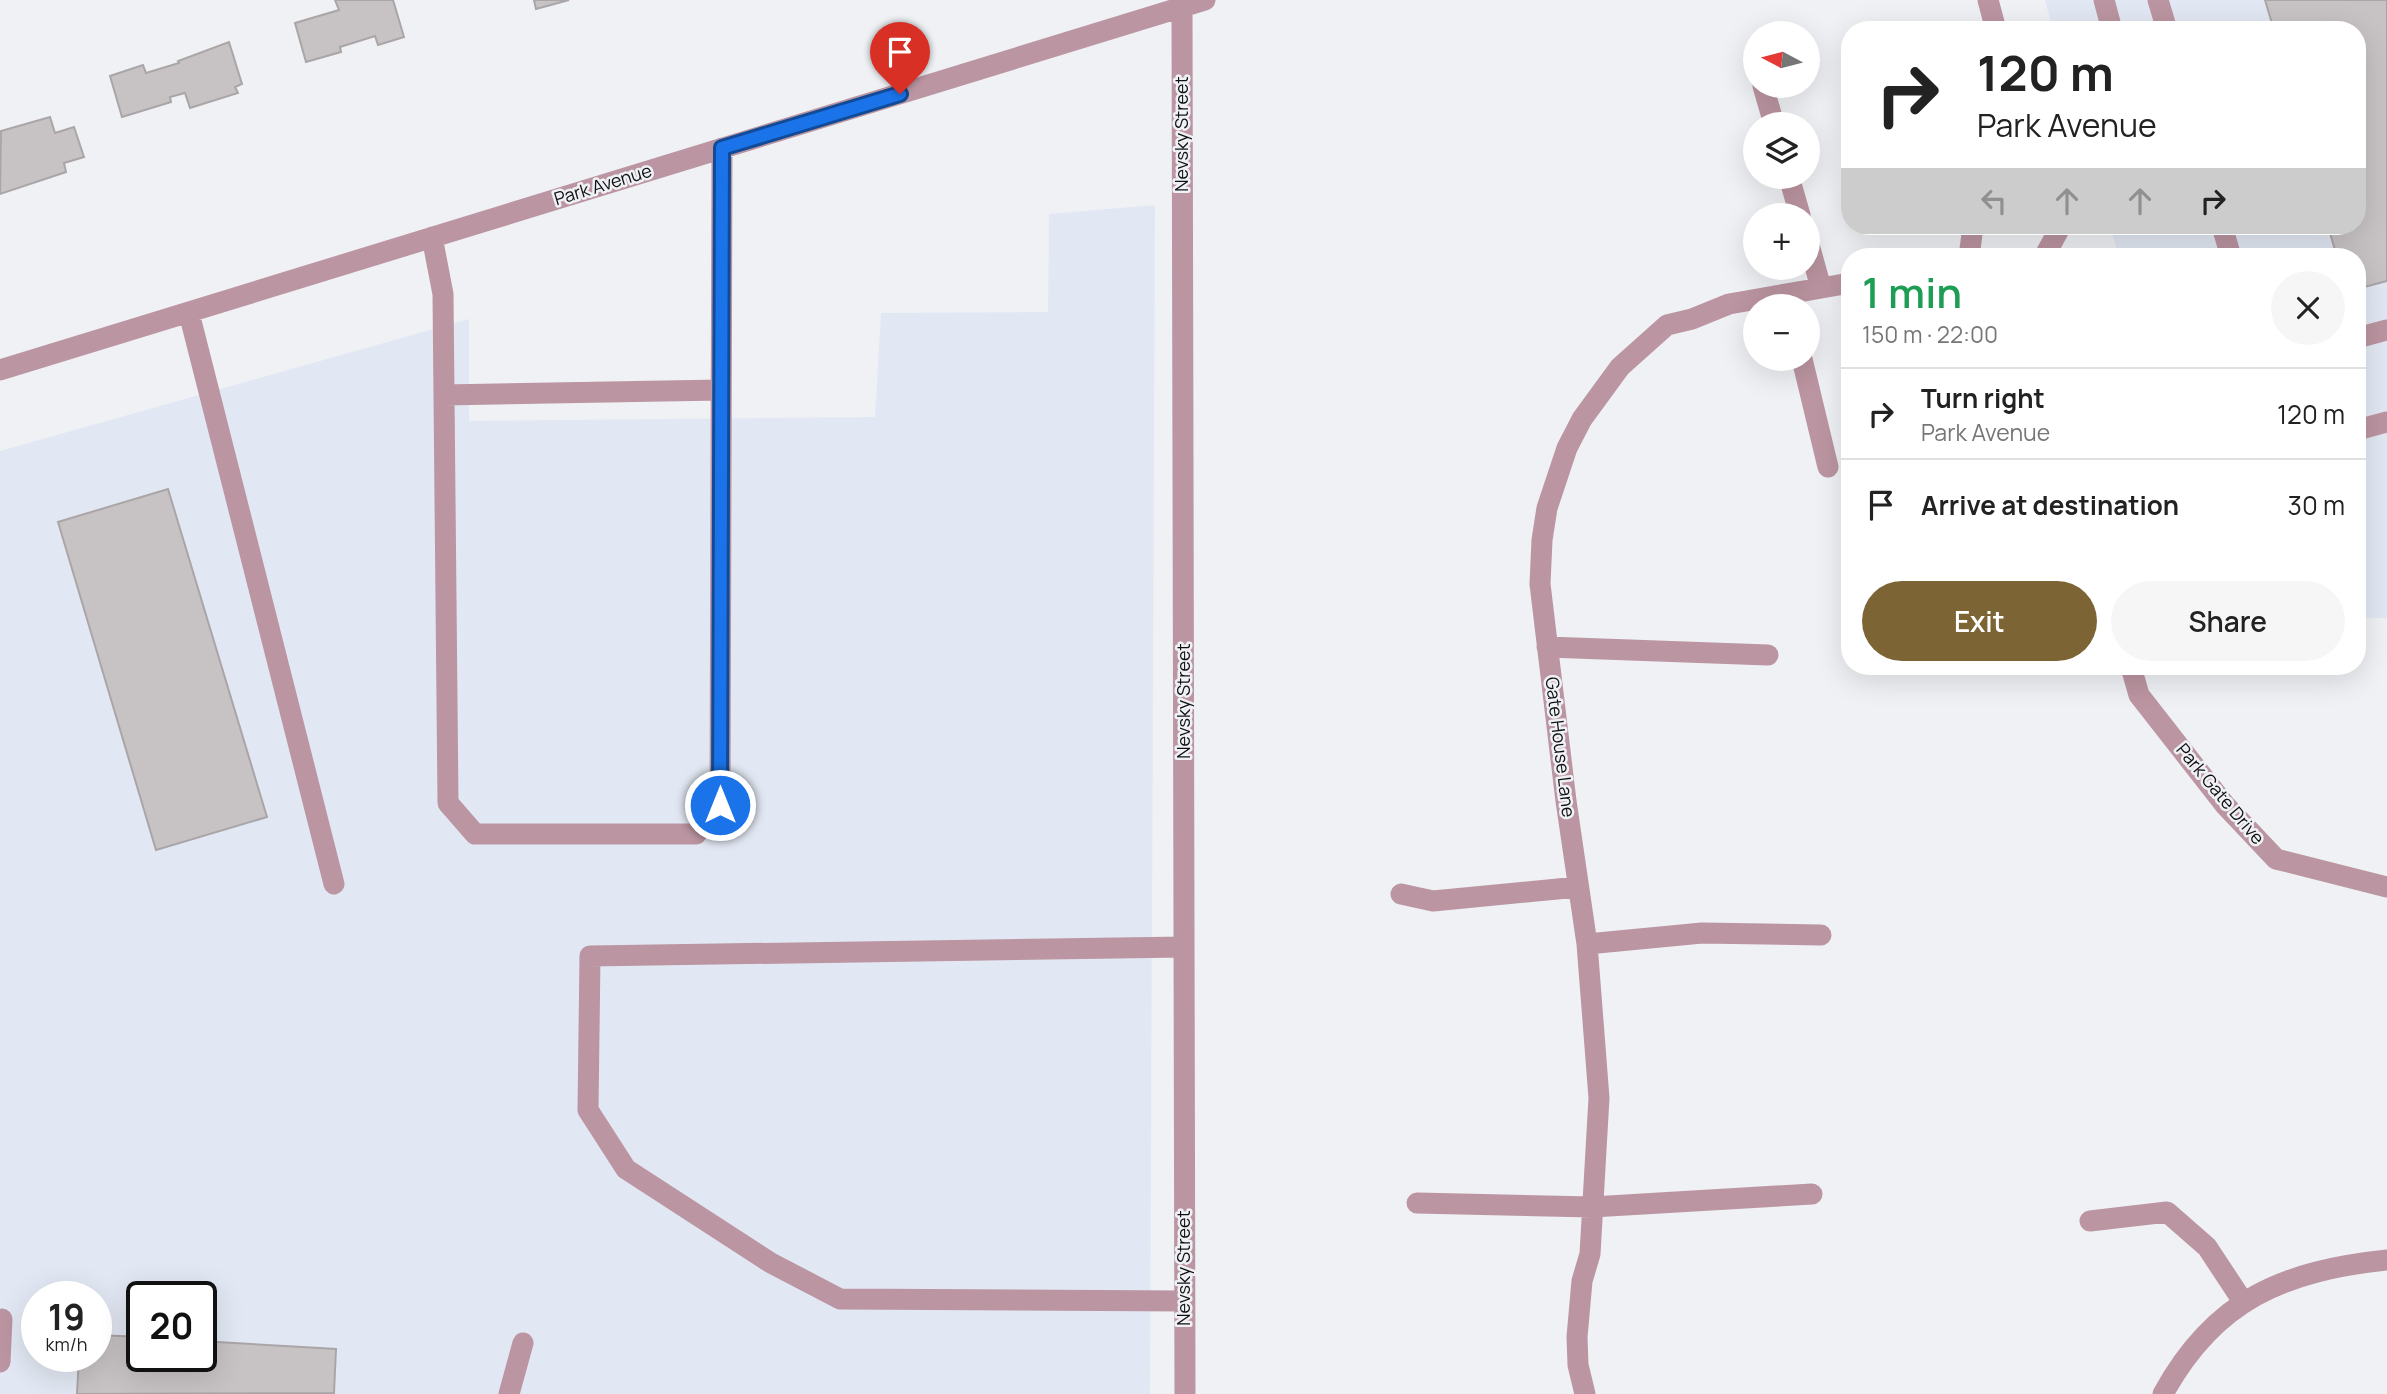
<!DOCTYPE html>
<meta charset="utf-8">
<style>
:root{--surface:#fff;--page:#f6f6f6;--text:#222;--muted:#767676;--line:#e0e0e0;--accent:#7c6434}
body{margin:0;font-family:Manrope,sans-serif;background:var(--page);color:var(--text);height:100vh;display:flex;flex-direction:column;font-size:26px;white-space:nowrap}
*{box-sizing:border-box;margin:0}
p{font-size:23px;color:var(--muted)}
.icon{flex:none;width:38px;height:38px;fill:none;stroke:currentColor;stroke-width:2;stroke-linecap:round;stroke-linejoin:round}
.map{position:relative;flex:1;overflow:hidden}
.details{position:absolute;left:1841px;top:248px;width:525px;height:427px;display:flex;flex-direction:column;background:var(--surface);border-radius:28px;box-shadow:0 7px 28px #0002}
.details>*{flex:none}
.top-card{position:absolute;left:1841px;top:21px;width:525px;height:214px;border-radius:28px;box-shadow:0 7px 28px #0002;background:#fff;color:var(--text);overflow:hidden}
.needle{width:46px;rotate:277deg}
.fabs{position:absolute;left:1743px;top:21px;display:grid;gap:14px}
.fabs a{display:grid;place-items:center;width:77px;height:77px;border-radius:50%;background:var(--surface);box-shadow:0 7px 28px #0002;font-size:35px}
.speed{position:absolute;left:21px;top:1281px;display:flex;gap:14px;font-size:35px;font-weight:700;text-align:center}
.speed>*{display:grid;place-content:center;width:91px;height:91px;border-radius:50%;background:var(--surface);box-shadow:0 7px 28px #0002;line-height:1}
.speed small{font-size:18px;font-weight:400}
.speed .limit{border:4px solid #111;border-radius:10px;background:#fff;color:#111}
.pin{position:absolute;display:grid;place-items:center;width:60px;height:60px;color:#fff;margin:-72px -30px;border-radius:50% 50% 50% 0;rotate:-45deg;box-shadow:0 0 7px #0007}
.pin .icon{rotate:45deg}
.me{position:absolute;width:77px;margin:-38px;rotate:0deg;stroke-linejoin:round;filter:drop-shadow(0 0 5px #0008)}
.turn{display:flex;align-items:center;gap:24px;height:147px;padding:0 21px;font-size:32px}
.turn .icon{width:91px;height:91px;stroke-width:2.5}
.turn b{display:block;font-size:49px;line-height:60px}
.lanes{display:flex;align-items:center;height:66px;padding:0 21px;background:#0003;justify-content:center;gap:35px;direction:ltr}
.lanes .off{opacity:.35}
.round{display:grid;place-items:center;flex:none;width:74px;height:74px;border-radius:37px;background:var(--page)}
.headline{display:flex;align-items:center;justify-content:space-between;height:119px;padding:0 21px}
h1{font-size:42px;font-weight:600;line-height:52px;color:#1e9e55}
.primary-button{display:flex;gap:14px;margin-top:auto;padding:14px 21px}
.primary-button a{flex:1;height:80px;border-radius:42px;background:var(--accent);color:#fff;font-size:28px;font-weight:600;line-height:80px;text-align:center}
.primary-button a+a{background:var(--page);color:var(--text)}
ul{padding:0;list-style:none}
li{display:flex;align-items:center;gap:21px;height:91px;padding:0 21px;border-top:2px solid var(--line)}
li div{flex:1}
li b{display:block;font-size:26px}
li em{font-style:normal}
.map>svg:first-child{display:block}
</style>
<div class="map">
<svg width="2387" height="1394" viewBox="0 0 2387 1394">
<rect width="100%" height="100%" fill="#eff1f5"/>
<path fill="#e2e8f3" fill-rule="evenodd" d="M2045 0H2387V618H2357V257H2119L2110 226H2357V30H2053Z
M1155 205 1150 1394H0V451L469 319V421L875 417 881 313 1048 312 1049 214ZM37 1297H96V1356H37ZM142 1297H201V1356H142Z"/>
<path fill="#c7c2c3" stroke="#aaa5a6" stroke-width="2" d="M335 0H393L404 37 378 45 375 36 340 47 341 52 306 62 295 23 339 10Z
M534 0H569L536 9Z
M2265 0H2387V281L2357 289V257H2337L2328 226H2357V30H2274Z
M229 42 242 84 235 87 238 93 190 108 185 93 170 97 171 102 122 117 110 76 143 65 146 73 179 63 178 61Z
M50 117 55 133 74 127 84 157 64 163 66 172 0 194 1 131Z
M168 489 267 817 156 850 58 522Z
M96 1335 142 1337V1356H201V1341L336 1349 334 1393 77 1394 79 1356H96Z"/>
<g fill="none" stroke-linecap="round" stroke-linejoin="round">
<path stroke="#bb95a1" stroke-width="21" d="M1988 0 1996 30
M2104 0 2112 30
M2158 0 2167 30
M1182 7 1185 1394
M1763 86 1774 124
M1789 177 1800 215
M2222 226 2231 257
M432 237 443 294 448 803 475 834H696L720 805 722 148
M1808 241 1821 288
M1969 257 1973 226
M2044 257 2061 226
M189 313 334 884
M2357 338 2387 330
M1802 359 1828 467
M0 370 1205 0
M444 395 721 390
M2357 430 2387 422
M1547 647 1768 655
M2131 667 2139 695 2225 805 2276 859 2387 887
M1401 894 1433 901 1578 887
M1587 944 1702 933 1821 935
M1184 947 590 956 588 1110 626 1169 771 1263 840 1299 1184 1301
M1417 1203 1592 1207 1812 1194
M2090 1221 2167 1212 2207 1247 2244 1303
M0 1362 2 1319
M509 1394 523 1343
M1585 1394 1578 1365 1577 1337 1582 1281 1590 1254 1599 1098 1587 944 1566 801 1540 584 1542 540 1547 508 1567 448 1582 419 1620 367 1667 325 1692 319 1729 304 1850 283
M2163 1394C2215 1299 2284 1271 2387 1260"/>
</g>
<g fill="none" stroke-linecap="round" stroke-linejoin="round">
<g stroke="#114b97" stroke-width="18">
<path id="route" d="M720 805 722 148 900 94"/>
</g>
<use href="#route" stroke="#1a73e8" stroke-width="12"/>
</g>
<g text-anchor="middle" stroke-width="5" stroke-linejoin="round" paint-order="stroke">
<g font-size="18" fill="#0f1012" stroke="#eff1f5">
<text transform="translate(1182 134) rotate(-90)" y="6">Nevsky Street</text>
<text transform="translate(603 185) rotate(-17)" y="6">Park Avenue</text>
<text transform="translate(1184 701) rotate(-90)" y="6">Nevsky Street</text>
<text transform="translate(1560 747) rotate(83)" y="6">Gate House Lane</text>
<text transform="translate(2220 794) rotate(50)" y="6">Park Gate Drive</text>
<text transform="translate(1184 1268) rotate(-90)" y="6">Nevsky Street</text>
</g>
</g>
</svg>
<div class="fabs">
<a><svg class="needle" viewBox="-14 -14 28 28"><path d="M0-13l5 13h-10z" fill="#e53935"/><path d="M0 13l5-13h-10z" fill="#767676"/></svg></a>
<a><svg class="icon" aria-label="layers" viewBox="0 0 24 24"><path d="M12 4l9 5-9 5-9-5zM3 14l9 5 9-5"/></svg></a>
<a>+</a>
<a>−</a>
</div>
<div class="speed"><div>19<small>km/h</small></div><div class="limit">20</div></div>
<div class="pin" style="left:900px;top:94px;background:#d93025"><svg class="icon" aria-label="arrive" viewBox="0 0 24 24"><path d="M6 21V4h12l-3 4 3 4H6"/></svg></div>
<svg class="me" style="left:720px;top:805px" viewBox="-20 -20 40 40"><circle r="17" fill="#1a73e8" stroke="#fff" stroke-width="3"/><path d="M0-11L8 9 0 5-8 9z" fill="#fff"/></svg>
<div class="top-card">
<div class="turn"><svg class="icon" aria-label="right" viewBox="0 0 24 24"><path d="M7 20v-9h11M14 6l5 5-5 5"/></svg><div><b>120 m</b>Park Avenue</div></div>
<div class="lanes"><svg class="icon off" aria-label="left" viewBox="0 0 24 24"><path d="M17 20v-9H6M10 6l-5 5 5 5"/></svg><svg class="icon off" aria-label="ahead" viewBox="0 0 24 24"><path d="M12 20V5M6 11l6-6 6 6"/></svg><svg class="icon off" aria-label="ahead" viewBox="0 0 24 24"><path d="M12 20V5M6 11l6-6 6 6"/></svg><svg class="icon" aria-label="right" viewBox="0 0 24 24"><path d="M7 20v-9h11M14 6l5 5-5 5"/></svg></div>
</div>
<section class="details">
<div class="headline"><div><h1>1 min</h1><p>150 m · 22:00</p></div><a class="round"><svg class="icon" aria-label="close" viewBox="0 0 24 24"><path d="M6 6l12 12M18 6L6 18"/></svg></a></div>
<ul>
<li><svg class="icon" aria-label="right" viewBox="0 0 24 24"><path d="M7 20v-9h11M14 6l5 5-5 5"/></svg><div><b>Turn right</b><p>Park Avenue</p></div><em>120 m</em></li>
<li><svg class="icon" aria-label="arrive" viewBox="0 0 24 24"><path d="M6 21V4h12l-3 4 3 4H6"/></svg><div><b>Arrive at destination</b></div><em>30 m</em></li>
</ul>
<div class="primary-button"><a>Exit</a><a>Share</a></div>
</section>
</div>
